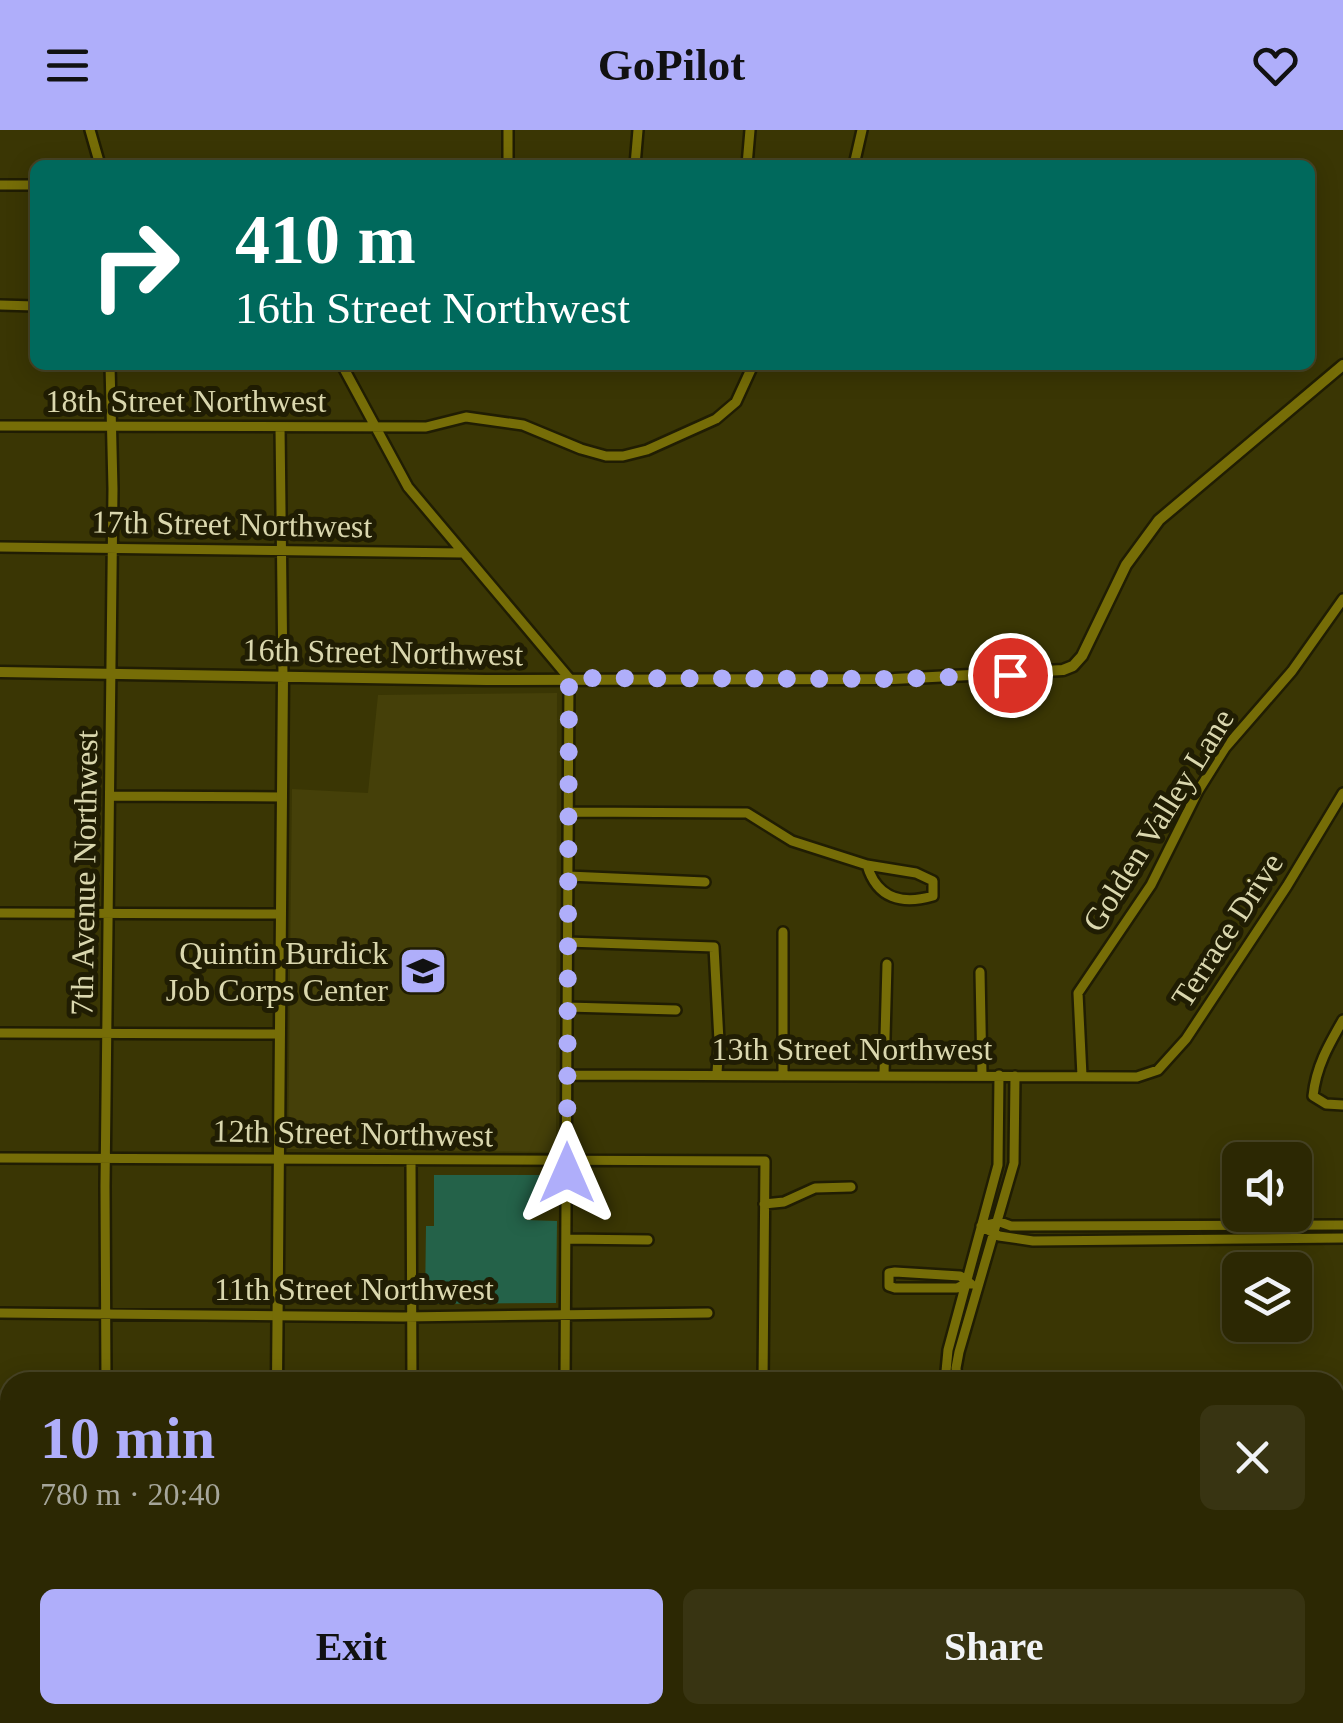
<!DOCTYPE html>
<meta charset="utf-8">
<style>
:root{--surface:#2c2803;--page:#383412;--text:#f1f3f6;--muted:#a6a69a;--line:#484425;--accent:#afaefa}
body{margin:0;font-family:Georgia,serif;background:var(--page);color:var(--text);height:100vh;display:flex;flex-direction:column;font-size:38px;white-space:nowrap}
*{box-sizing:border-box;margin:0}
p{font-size:32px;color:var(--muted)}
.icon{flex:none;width:55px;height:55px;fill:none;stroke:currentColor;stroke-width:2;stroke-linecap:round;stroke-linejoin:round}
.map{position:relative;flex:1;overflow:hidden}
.side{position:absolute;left:0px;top:1242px;width:1345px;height:352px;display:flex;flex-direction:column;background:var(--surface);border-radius:30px 30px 0 0;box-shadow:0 5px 25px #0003,0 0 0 2px var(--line)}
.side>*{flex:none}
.banner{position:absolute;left:30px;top:30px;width:1285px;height:210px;border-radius:15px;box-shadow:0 5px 25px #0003,0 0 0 2px var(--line);background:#00695c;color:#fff;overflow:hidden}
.tools{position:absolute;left:1222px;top:1012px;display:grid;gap:20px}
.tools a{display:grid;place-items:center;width:90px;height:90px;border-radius:15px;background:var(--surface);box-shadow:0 5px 25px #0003,0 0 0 2px var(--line);font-size:50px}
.pin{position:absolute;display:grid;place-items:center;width:85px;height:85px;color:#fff;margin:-42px;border:5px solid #fff;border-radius:50%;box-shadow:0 2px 10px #0007}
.me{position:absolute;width:110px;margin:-55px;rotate:0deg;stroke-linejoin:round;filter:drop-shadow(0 0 8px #0008)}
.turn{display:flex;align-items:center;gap:35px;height:210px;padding:0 40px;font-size:45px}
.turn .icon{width:130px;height:130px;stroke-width:2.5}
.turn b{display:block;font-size:70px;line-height:85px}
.round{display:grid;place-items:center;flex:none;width:105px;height:105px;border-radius:15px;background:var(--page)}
.head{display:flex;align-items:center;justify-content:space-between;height:170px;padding:0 40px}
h1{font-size:60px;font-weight:700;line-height:75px;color:var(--accent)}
.cta{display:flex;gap:20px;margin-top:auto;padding:20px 40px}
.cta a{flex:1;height:115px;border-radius:15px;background:var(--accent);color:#111;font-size:40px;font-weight:700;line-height:115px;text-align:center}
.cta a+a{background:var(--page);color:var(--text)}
header{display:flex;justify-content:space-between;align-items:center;height:130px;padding:0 40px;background:var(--accent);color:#111;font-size:45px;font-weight:700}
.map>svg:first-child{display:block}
</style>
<header><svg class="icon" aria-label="menu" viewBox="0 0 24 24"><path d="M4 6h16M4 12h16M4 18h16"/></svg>GoPilot<svg class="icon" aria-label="heart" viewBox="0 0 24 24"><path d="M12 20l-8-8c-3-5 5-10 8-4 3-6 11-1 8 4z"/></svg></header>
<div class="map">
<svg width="1343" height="1593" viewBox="0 0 1343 1593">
<rect width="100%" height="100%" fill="#3a3604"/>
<path fill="#454009" d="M557 563 556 1022 288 1019 292 659 368 663 378 565Z"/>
<path fill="#246249" d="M434 1045H554L553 1076H527L526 1090 557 1091 556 1173 425 1174 426 1096H434Z
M0 1284 10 1290V1426L0 1427Z"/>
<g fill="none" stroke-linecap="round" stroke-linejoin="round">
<g stroke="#201d03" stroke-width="14">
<path id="minor" d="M90 0 100 35
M508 0V35
M635 35 638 0
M747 35 750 0
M854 35 862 0
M0 55H35
M0 175 35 176
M342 235 408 357 569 548 565 1252
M0 296 426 297 466 287 523 295 581 319 606 326H623L647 320 716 289 736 272 753 235
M280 297 283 547
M0 417 462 423
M110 666 282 667
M569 682 747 683 792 711 867 735
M867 735 916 743 933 751V766C902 775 877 769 867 735Z
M568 746 705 752
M0 783 281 784
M783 802V943
M567 812 714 817 719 911 717 943
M980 842 982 945
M567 877 676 880
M1343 890C1328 916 1316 937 1313 966L1326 974 1343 975
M0 903 280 904
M884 944 887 834
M567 945 1137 947 1158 940 1186 909 1287 756 1343 663
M1082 946 1078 863 1151 755 1198 661 1225 618 1292 541 1343 469
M0 1028 765 1031 763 1252
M411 1031 412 1252
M764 1074 784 1072 815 1058 851 1057
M981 1096 999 1106 1033 1111 1343 1108
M982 1096 1000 1092 1011 1096 1343 1095
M566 1109 648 1110
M967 1153 957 1158H895L889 1156V1143L895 1142 960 1146 971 1154
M0 1183 403 1187 708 1183
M565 1247H687
M106 1252 105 1056 113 359 110 235
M945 1252 948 1220 998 1035 999 945
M957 1252 956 1238 959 1222 1014 1033 1015 946
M1335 1296H1343
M1335 1309H1343
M1335 1401 1343 1408
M1335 1462 1343 1451
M1335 1479 1343 1480
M0 1524H10
M408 1585V1593
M904 1585V1593
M80 1593V1585
M561 1593V1585
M710 1593 711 1585
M1276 1593 1278 1585"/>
</g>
<g stroke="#201d03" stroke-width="15">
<path id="tertiary" d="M0 542 486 550 894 549 1063 540 1073 536 1082 526 1126 435 1159 390 1343 235
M277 1252 283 547
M276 1585V1593"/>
</g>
<use href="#minor" stroke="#766d07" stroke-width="9"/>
<use href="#tertiary" stroke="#766d07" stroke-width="10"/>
</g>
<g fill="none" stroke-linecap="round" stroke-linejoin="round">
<path stroke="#afaefa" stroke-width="18" stroke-dasharray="0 32.4" d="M567 1043 569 548 894 549 1010 545"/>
</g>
<defs>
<g id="university-square" transform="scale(2.5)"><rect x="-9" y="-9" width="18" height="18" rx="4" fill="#afaefa" stroke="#201d03"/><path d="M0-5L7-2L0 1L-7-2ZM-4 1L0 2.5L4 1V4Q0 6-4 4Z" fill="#111"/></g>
</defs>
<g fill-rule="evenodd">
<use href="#university-square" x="423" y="841"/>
</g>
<g text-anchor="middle" stroke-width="10" stroke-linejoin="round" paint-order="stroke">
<g font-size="32" fill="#dad7ae" stroke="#201d03">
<text x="186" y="282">18th Street Northwest</text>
<text transform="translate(232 394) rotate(1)" y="11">17th Street Northwest</text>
<text transform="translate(383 522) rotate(1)" y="11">16th Street Northwest</text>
<text transform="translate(1158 690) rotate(-58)" y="11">Golden Valley Lane</text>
<text transform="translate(84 743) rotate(-89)" y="11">7th Avenue Northwest</text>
<text transform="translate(1227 800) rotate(-57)" y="11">Terrace Drive</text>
<text x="852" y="930">13th Street Northwest</text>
<text transform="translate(353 1003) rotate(1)" y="11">12th Street Northwest</text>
<text x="354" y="1170">11th Street Northwest</text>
</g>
<g font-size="32" fill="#dad7ae" stroke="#201d03" text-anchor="end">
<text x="388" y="834">Quintin Burdick<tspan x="388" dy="37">Job Corps Center</tspan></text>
</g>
</g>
</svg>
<div class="tools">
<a><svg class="icon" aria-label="sound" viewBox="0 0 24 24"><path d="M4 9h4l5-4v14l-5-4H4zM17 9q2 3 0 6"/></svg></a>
<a><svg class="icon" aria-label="layers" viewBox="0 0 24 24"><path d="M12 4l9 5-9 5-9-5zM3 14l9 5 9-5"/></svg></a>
</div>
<div class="pin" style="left:1010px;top:545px;background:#d93025"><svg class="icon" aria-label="arrive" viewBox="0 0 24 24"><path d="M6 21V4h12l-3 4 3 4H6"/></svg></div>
<svg class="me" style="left:567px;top:1043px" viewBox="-20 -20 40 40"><path d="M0-17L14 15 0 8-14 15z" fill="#afaefa" stroke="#fff" stroke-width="4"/></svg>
<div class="banner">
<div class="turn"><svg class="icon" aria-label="right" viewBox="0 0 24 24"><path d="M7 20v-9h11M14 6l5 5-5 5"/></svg><div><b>410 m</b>16th Street Northwest</div></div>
</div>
<section class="side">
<div class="head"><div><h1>10 min</h1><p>780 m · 20:40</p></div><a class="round"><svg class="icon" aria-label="close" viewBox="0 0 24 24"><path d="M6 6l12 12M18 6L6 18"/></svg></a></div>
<div class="cta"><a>Exit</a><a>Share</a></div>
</section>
</div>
